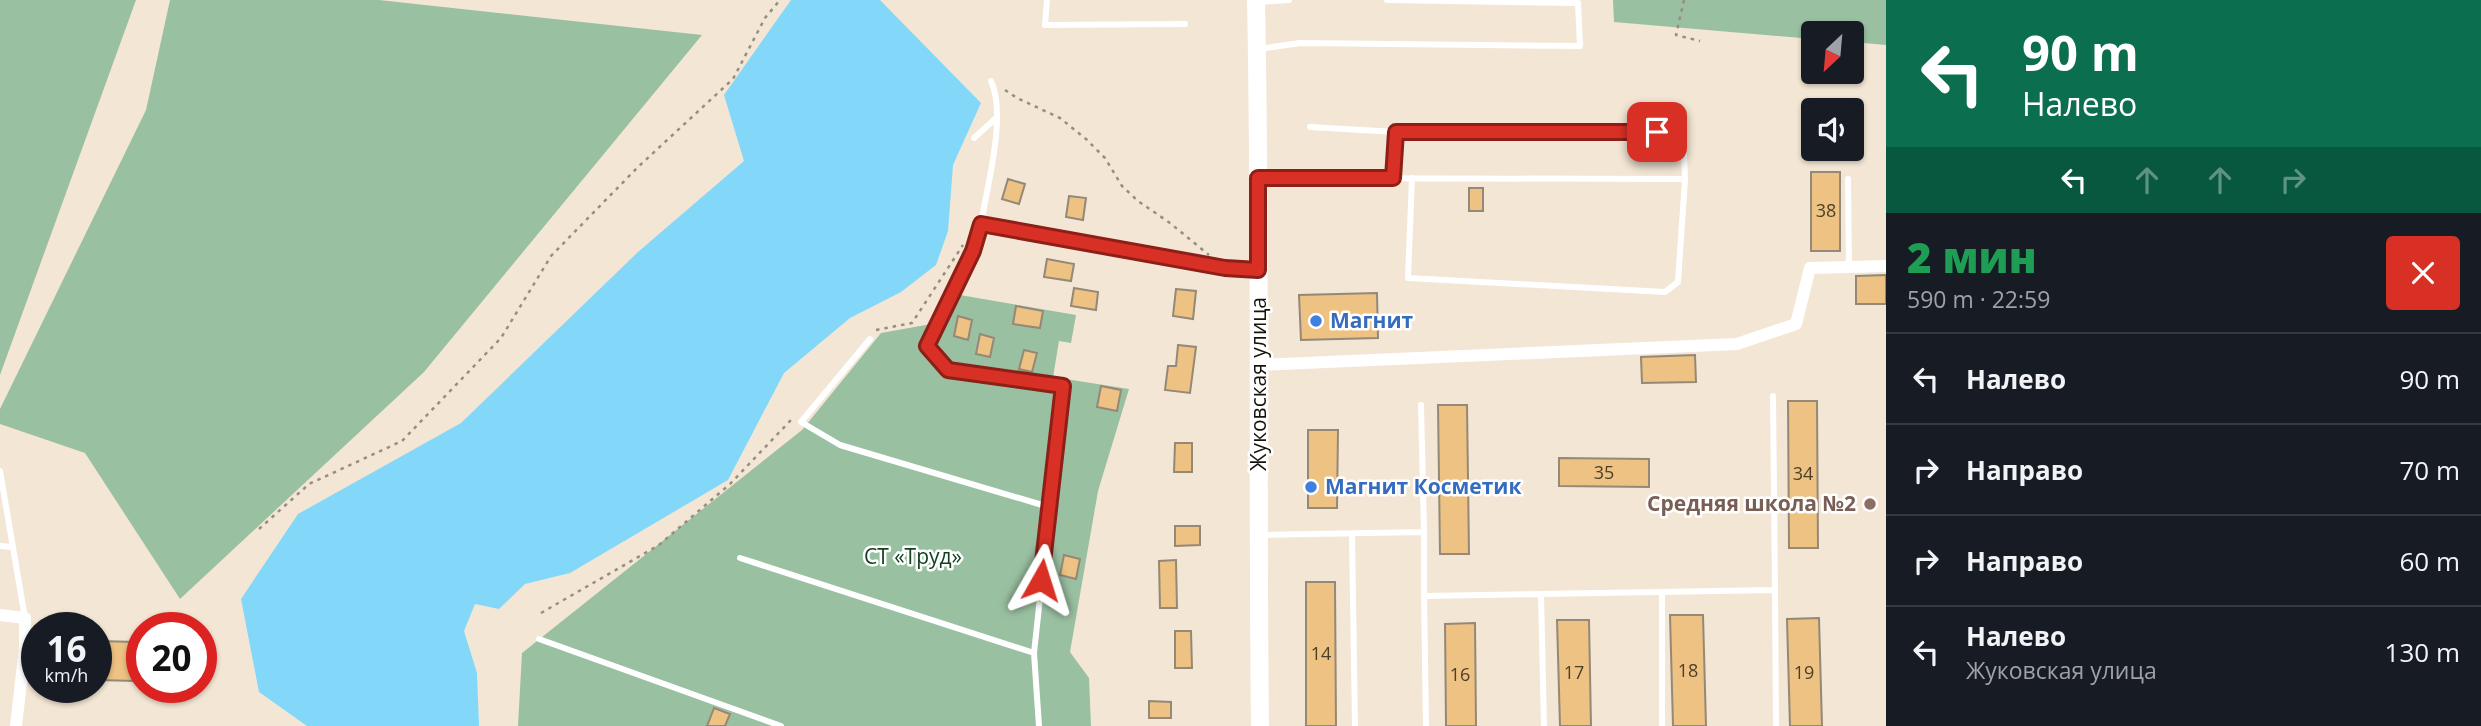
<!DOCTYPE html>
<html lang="ru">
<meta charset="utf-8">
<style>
:root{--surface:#171b24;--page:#20242c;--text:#f1f3f6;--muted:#9ea1a6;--line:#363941}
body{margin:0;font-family:"Open Sans",sans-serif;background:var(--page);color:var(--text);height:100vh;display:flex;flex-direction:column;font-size:26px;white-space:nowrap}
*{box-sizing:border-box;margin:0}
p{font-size:23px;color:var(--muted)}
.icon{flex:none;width:38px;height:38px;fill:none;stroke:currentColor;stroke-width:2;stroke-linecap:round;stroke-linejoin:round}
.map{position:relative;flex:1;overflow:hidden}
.drawer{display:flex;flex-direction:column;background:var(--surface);width:595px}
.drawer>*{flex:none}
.banner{background:#0b6e4f;color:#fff;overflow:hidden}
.needle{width:46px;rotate:206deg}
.fabs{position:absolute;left:1801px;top:21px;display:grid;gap:14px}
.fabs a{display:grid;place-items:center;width:63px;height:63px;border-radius:7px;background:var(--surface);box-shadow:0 2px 5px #0004;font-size:35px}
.speed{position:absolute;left:21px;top:612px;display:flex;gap:14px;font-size:35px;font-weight:700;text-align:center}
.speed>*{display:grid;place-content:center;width:91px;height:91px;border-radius:50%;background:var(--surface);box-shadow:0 2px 5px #0004;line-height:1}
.speed small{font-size:18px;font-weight:400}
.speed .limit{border:10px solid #d22;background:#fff;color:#111}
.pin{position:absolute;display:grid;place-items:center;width:60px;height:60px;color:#fff;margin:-30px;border-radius:14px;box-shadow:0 4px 10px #0006}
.me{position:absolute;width:77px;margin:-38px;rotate:6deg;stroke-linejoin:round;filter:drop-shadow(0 0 5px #0008)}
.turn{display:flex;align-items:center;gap:24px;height:147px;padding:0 21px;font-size:32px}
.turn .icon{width:91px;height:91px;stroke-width:2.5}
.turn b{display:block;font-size:49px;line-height:60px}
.lanes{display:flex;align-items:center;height:66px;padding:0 21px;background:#0003;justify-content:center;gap:35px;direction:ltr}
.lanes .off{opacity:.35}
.round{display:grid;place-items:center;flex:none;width:74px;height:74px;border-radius:7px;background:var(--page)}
.summary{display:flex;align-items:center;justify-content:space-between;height:119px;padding:0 21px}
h1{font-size:42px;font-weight:800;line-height:52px;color:#1e9e55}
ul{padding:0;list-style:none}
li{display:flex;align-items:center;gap:21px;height:91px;padding:0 21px;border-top:2px solid var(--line)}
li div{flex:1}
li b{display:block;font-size:26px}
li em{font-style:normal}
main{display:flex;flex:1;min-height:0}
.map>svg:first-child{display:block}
</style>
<main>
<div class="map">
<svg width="1886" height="726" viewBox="0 0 1886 726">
<rect width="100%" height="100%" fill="#f3e6d4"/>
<path fill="#9ac0a2" d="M0 0H136L0 375Z
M170 0H379L702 35 424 372 180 599 85 453 0 424V409L146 110Z
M1613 0H1886V45L1852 42V33H1813V39L1614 22Z
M960 295 1076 315 1071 343 1059 341 1053 377 1129 389 1098 491 1070 652 1089 678 1091 726H518L522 653 802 430 881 333 948 321Z"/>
<path fill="#83d8fa" d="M791 0H880L981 103 953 165 948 231 936 265 901 292 850 318 784 373 728 480 570 573 525 584 499 609 475 604 464 631 477 673 479 726H307L259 692 241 599 298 514 461 423 638 252 744 161 724 95Z"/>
<path fill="#edc282" stroke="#948878" stroke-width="2" d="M1811 172H1840V251H1811Z
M1008 179 1025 184 1019 204 1002 199Z
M1469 188H1483V211H1469Z
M1069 196 1086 198 1083 220 1066 217Z
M1047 259 1074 264 1071 281 1044 277Z
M1886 275V304H1856V276Z
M1074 288 1098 292 1096 310 1071 306Z
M1176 289 1196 291 1193 319 1173 316Z
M1377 293 1378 338 1301 340 1299 295Z
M1016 306 1043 311 1040 328 1013 324Z
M958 316 972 320 968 340 954 336Z
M980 334 994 338 990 357 976 354Z
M1178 345 1196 347 1190 393 1165 390 1168 366H1176Z
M1024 350 1037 353 1032 372 1019 369Z
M1695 355 1696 382 1642 383 1641 357Z
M1101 386 1121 390 1117 411 1097 407Z
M1788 401H1817L1818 548H1789Z
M1438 405H1467L1469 554H1440Z
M1308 430H1338L1337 508H1308Z
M1175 443H1192V472H1174Z
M1559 458 1649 459V487L1559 486Z
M1175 526H1200V545L1175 546Z
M1064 555 1080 559 1076 579 1060 575Z
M1176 560 1177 608H1160L1159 561Z
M1306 582H1335L1336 726H1306Z
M1670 615H1703L1706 726H1673Z
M1819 618 1822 726H1790L1787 619Z
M1557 620H1589L1591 726H1560Z
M1475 623 1476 726H1446L1445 624Z
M1175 631H1191L1192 668H1175Z
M96 641 138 642 137 681 96 680Z
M1149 701 1171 702V718H1149Z
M714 708 730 714 725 726H707Z"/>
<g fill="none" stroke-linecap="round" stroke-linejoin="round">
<path stroke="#978e81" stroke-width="2.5" stroke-dasharray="3.5 5" stroke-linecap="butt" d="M1684 0 1676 35 1700 41
M1005 90 1017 98 1060 118 1086 139 1105 158 1122 186 1138 201 1170 223 1209 255
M876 330 912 323 963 245
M259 529 309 484 402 441 501 338 551 256 638 167 733 79 765 18 780 0
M541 613 659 545 730 484 791 420"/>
<path stroke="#fff" stroke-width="6" d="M1047 0 1045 25 1185 24
M1256 2 1289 0
M1259 49 1300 43 1580 46 1578 3 1387 0
M1310 127 1396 132 1393 178
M1396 132H1683L1685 179
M974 138 996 118
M1260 178 1685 179 1678 282 1665 292 1408 278 1412 178
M1848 179 1849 267
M981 224C987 186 1007 115 991 81
M870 339 801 422 840 445 1049 507
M1773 396 1775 590
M1421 405 1424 532
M0 471 25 618
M1352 534 1355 726
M1261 535 1424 532V596L1775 590 1776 726
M0 546 12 547
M740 558 1034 653
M1541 594 1544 726
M1424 596 1426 726
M539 639 781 726
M1039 726 1034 653 1063 386 948 370 927 346 973 251 981 224 1225 268 1258 270
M1662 726V592"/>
<path stroke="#fff" stroke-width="12" d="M1260 365 1737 344 1796 324 1810 268 1886 266
M0 615 25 618V647L16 726"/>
<path stroke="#fff" stroke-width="18" d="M1256 0C1261 242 1257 484 1260 726"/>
</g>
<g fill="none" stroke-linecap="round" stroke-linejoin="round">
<g stroke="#8d1f18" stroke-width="18">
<path id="route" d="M1041 580 1063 386 948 370 927 346 973 251 981 224 1225 268 1258 270V178H1393L1396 132H1657"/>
</g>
<use href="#route" stroke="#d93025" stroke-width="12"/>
</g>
<g fill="#3f7fe0" stroke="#fff" stroke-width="2.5">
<circle cx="1316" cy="321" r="7"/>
<circle cx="1311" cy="487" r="7"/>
</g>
<circle fill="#8d6e63" stroke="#fff" stroke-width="2.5" cx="1870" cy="504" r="7"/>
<g text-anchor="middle" stroke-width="5" stroke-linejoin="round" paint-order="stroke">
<g font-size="18" fill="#4c3f2a">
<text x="1826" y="217">38</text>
<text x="1604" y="479">35</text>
<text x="1803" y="480">34</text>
<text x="1321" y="660">14</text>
<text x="1688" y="677">18</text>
<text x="1574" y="679">17</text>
<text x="1804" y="679">19</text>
<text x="1460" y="681">16</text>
</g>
<g font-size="21" font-weight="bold" fill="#366cbe" stroke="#fff" text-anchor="start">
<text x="1330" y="328">Магнит</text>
<text x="1325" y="494">Магнит Косметик</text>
</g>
<g font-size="21" fill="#17130c" stroke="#fff">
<text transform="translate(1259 384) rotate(-90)" y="7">Жуковская улица</text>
</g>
<g font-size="21" font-weight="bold" fill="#785e54" stroke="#fff" text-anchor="end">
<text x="1856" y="511">Средняя школа №2</text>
</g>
<g font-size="21" fill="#124222" stroke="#fff">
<text x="913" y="564">СТ «Труд»</text>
</g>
</g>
</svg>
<div class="fabs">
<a><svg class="needle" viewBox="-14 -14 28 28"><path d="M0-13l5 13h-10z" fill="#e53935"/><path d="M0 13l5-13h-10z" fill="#9ea1a6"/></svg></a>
<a><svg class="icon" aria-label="sound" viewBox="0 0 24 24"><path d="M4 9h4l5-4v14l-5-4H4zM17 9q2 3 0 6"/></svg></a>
</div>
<div class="speed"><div>16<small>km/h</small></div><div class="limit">20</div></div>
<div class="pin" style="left:1657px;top:132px;background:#d93025"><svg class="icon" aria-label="arrive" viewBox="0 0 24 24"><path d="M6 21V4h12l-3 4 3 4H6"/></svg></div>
<svg class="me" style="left:1041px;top:580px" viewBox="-20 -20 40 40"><path d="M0-17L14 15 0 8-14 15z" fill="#d93025" stroke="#fff" stroke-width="4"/></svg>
</div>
<section class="drawer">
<div class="banner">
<div class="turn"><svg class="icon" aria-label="left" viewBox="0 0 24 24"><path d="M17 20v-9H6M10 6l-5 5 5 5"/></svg><div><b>90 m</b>Налево</div></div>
<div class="lanes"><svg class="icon" aria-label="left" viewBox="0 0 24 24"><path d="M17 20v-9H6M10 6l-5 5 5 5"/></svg><svg class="icon off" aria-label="ahead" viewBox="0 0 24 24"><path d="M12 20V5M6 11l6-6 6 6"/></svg><svg class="icon off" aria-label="ahead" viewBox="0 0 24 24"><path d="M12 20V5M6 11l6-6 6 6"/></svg><svg class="icon off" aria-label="right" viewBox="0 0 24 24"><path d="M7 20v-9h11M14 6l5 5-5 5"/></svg></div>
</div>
<div class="summary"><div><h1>2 мин</h1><p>590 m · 22:59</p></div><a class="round" style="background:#d93025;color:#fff"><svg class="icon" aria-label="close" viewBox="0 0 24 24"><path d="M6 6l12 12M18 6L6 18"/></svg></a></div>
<ul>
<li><svg class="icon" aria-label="left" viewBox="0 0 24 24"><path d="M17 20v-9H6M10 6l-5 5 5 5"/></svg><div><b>Налево</b></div><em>90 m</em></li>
<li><svg class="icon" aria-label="right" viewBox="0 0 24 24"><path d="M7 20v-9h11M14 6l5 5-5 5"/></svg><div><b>Направо</b></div><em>70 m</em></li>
<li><svg class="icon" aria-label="right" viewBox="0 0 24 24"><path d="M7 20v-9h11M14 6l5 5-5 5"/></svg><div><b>Направо</b></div><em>60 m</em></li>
<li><svg class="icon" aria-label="left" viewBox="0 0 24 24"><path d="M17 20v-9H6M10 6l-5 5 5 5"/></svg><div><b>Налево</b><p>Жуковская улица</p></div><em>130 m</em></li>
</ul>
</section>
</main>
